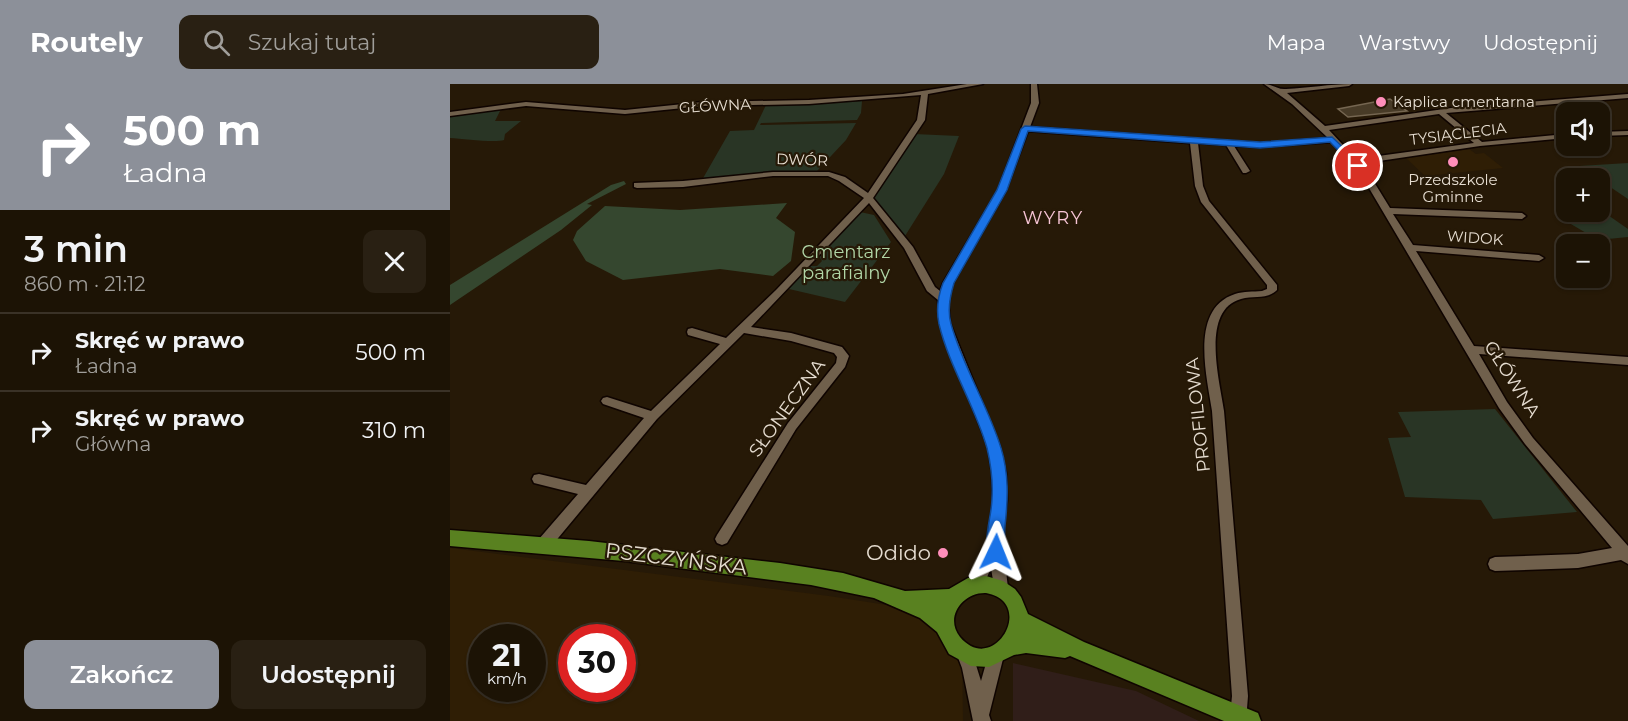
<!DOCTYPE html>
<html lang="pl">
<meta charset="utf-8">
<style>
:root{--surface:#1c1305;--page:#292013;--text:#f1f3f6;--muted:#a09e9a;--line:#3a3227;--accent:#8c9099}
body{margin:0;font-family:Montserrat,sans-serif;background:var(--page);color:var(--text);height:100vh;display:flex;flex-direction:column;font-size:22px;white-space:nowrap}
*{box-sizing:border-box;margin:0}
p{font-size:20px;color:var(--muted)}
.icon{flex:none;width:33px;height:33px;fill:none;stroke:currentColor;stroke-width:2;stroke-linecap:round;stroke-linejoin:round}
.map{position:relative;flex:1;overflow:hidden}
.sheet{display:flex;flex-direction:column;background:var(--surface);width:450px}
.sheet>*{flex:none}
.hud{background:#8c9099;color:#fff;overflow:hidden}
.controls{position:absolute;left:1106px;top:18px;display:grid;gap:12px}
.controls a{display:grid;place-items:center;width:54px;height:54px;border-radius:12px;background:var(--surface);box-shadow:0 2px 4px #0004,0 0 0 2px var(--line);font-size:30px}
.speed{position:absolute;left:18px;top:540px;display:flex;gap:12px;font-size:30px;font-weight:700;text-align:center}
.speed>*{display:grid;place-content:center;width:78px;height:78px;border-radius:50%;background:var(--surface);box-shadow:0 2px 4px #0004,0 0 0 2px var(--line);line-height:1}
.speed small{font-size:15px;font-weight:400}
.speed .limit{border:9px solid #d22;background:#fff;color:#111}
.pin{position:absolute;display:grid;place-items:center;width:51px;height:51px;color:#fff;margin:-26px;border:3px solid #fff;border-radius:50%;box-shadow:0 2px 6px #0007}
.me{position:absolute;width:66px;margin:-33px;rotate:2deg;stroke-linejoin:round;filter:drop-shadow(0 0 4px #0008)}
.turn{display:flex;align-items:center;gap:21px;height:126px;padding:0 24px;font-size:27px}
.turn .icon{width:78px;height:78px;stroke-width:2.5}
.turn b{display:block;font-size:42px;line-height:51px}
.round{display:grid;place-items:center;flex:none;width:63px;height:63px;border-radius:12px;background:var(--page)}
.overview{display:flex;align-items:center;justify-content:space-between;height:102px;padding:0 24px}
h1{font-size:36px;font-weight:600;line-height:45px}
.action{display:flex;gap:12px;margin-top:auto;padding:12px 24px}
.action a{flex:1;height:69px;border-radius:12px;background:var(--accent);color:#fff;font-size:24px;font-weight:600;line-height:69px;text-align:center}
.action a+a{background:var(--page);color:var(--text)}
ul{padding:0;list-style:none}
li{display:flex;align-items:center;gap:18px;height:78px;padding:0 24px;border-top:2px solid var(--line)}
li div{flex:1}
li b{display:block;font-size:22px}
li em{font-style:normal}
header{display:flex;align-items:center;gap:36px;box-sizing:border-box;height:84px;padding:0 30px;background:var(--accent);color:#fff}
header strong{font-size:28px}
nav{display:flex;gap:33px;margin-inline-start:auto;font-size:21px}
.search{width:420px;height:54px;background:var(--page);display:flex;align-items:center;gap:15px;box-sizing:border-box;padding:0 21px;border-radius:12px;color:var(--muted);font-size:22px}
main{display:flex;flex:1;min-height:0}
.map>svg:first-child{display:block}
</style>
<header>
<strong>Routely</strong>
<div class="search"><svg class="icon" aria-label="search" viewBox="0 0 24 24"><circle cx="10" cy="10" r="6"/><path d="M15 15l6 6"/></svg>Szukaj tutaj</div>
<nav><a>Mapa</a><a>Warstwy</a><a>Udostępnij</a></nav>
</header>
<main>
<section class="sheet">
<div class="hud">
<div class="turn"><svg class="icon" aria-label="right" viewBox="0 0 24 24"><path d="M7 20v-9h11M14 6l5 5-5 5"/></svg><div><b>500 m</b>Ładna</div></div>
</div>
<div class="overview"><div><h1>3 min</h1><p>860 m · 21:12</p></div><a class="round"><svg class="icon" aria-label="close" viewBox="0 0 24 24"><path d="M6 6l12 12M18 6L6 18"/></svg></a></div>
<ul>
<li><svg class="icon" aria-label="right" viewBox="0 0 24 24"><path d="M7 20v-9h11M14 6l5 5-5 5"/></svg><div><b>Skręć w prawo</b><p>Ładna</p></div><em>500 m</em></li>
<li><svg class="icon" aria-label="right" viewBox="0 0 24 24"><path d="M7 20v-9h11M14 6l5 5-5 5"/></svg><div><b>Skręć w prawo</b><p>Główna</p></div><em>310 m</em></li>
</ul>
<div class="action"><a>Zakończ</a><a>Udostępnij</a></div>
</section>
<div class="map">
<svg width="1178" height="637" viewBox="0 0 1178 637">
<rect width="100%" height="100%" fill="#261907"/>
<path fill="#301e19" d="M563 579 686 607 749 637H563Z"/>
<path fill="#2f1e05" fill-rule="evenodd" d="M1019 65 1026 70 1034 69 1053 84 975 92 956 74Z
M0 464 379 512 501 531 512 569 513 637H0ZM32 554H82V604H32ZM122 554H172V604H122Z"/>
<path fill="#293525" d="M412 17 411 29 407 36 311 39 310 41 406 39 396 56 367 87 316 88 252 96 280 47 304 46 316 21Z
M52 23 45 37H71L55 50 54 56C46 59 13 55 0 54V31Z
M464 50 509 52 494 90 455 152 422 113Z
M1178 79V115L1129 82Z
M410 128 424 131 441 158 395 218 339 205 360 182H367L372 177 369 172Z
M1155 129 1178 145V153L1148 156 1109 133Z
M1045 325 1127 428 1043 435 1031 416 955 413 938 354 961 353 948 328Z"/>
<path fill="#35472f" d="M174 97 176 100 137 120 142 121 111 146 0 221V201L161 101Z
M337 119 326 134 345 148 341 177 323 192 270 185 173 196 136 177 123 156 127 147 155 122 230 126Z"/>
<path fill="#483b27" stroke="#756651" stroke-width="1.5" d="M940 15 957 27 898 33 888 25Z"/>
<g fill="none" stroke-linecap="round" stroke-linejoin="round">
<g stroke="#0f0400" stroke-width="3">
<path id="minor" d="M517 0H533L478 10 475 36 423 114 463 163 485 203 490 207 493 199 548 106 581 19V0H587L589 19 580 43 810 59 878 54 842 20 814 0C822 0 828 6 836 5 858 4 880 0 902 0L899 2 837 9 875 42 1001 24 1178 10V14L996 29 1032 58 1116 50V54L1030 62 909 80 924 98 940 124 1072 129 1076 132 1072 135 943 130 963 161 1089 171 1094 174 1089 177 966 167 1024 262 1178 273V281L1029 270 1057 318 1083 354 1178 462V480L1171 476 1128 484 1045 487 1040 485 1038 480 1040 475 1045 473 1128 470 1162 464 1075 360 1049 324 916 99 882 58 810 63 784 62 800 87 796 89H793L776 61 748 59 753 102 759 117 827 201V206C817 216 804 211 791 215 750 226 770 298 774 327L798 612 796 637H782L780 632 782 612 762 327C757 293 739 225 785 210 794 207 803 208 812 207L817 205V201L751 118 745 102 740 59 578 47 556 106 503 199 498 215 500 239 550 363 556 389 557 416 552 453 558 504 555 509 550 511 545 509 541 484 531 507 526 509 521 507 518 502 538 455 543 416 542 389 538 363 490 239 488 216 477 207 454 164 419 119 301 243 341 249 392 263 399 272 395 283 346 345 277 459 272 461 267 459 265 455 267 451 338 339 386 279 387 273 384 269 341 257 294 249 207 335 99 465 94 466 89 465 87 460 89 455 128 410 84 399 82 395 84 391 89 390 136 401 194 334 153 320 151 317 153 314 157 313 201 327 270 260 238 251 237 248 238 245 242 244 276 254 326 206 414 114 389 97 378 92H323L233 103 187 104 184 103V99L233 97 323 88H379L395 93 418 109 467 36 471 11 359 20 253 22 175 30 76 22 0 32V28L76 18 175 26 253 18 359 16 453 10ZM989 30 1024 59 906 75 879 46Z
M1178 47V51L1149 52V48Z
M515 563 521 565 531 597 540 565 546 563 552 565 554 571 539 631 541 637H523L512 584 507 571 509 565Z"/>
</g>
<g stroke="#0f0400" stroke-width="3">
<path id="major" d="M0 446 139 457 330 479 393 489 455 507 499 505 518 494 536 492 553 497 565 505 571 513 578 530 634 558 808 629 811 637H774L620 572 615 574 576 569 564 571 539 583 521 582 499 570 487 548 470 534 424 514 361 501 174 477 0 462ZM536 509C587 518 544 593 510 553 494 533 513 508 536 509Z"/>
</g>
<use href="#minor" fill="#70604c" fill-rule="evenodd"/>
<use href="#major" fill="#598120" fill-rule="evenodd"/>
</g>
<path fill="#1a73e8" stroke="#114b97" stroke-width="1.5" d="M575 42 810 58 882 53 913 82 905 84 880 58 810 64 578 47 557 106 504 199C500 212 497 226 501 240 513 283 538 322 551 364 559 390 558 415 555 442 554 452 556 464 552 473L546 476 540 473C532 455 542 433 542 414 543 398 541 381 537 364 525 322 499 282 489 240 486 226 488 212 493 199L547 106 571 45Z"/>
<g fill="#ff8eba" stroke="#261907" stroke-width="2">
<circle cx="931" cy="18" r="6"/>
<circle cx="1003" cy="78" r="6"/>
<circle cx="493" cy="469" r="6"/>
</g>
<g text-anchor="middle" stroke-width="4.5" stroke-linejoin="round" paint-order="stroke">
<g font-size="15" fill="#e6ddd1" stroke="#261907" text-anchor="start">
<text x="943" y="23">Kaplica cmentarna</text>
<text x="1003" y="101" text-anchor="middle">Przedszkole<tspan x="1003" dy="17">Gminne</tspan></text>
</g>
<g font-size="15" fill="#e6ddd1" stroke="#261907">
<text transform="translate(265 22) rotate(-3)" y="5">GŁÓWNA</text>
<text transform="translate(1008 50) rotate(-7)" y="5">TYSIĄCLECIA</text>
<text transform="translate(352 76) rotate(2)" y="5">DWÓR</text>
<text transform="translate(1025 154) rotate(4)" y="5">WIDOK</text>
</g>
<g font-size="18" letter-spacing="1.5" fill="#f7c5d6" stroke="#261907">
<text x="603" y="140">WYRY</text>
</g>
<g font-size="18" fill="#b1d6a7" stroke="#261907">
<text x="396" y="174">Cmentarz<tspan x="396" dy="21">parafialny</tspan></text>
</g>
<g font-size="18" fill="#e6ddd1" stroke="#261907">
<text transform="translate(1062 295) rotate(57)" y="6">GŁÓWNA</text>
<text transform="translate(337 324) rotate(-54)" y="6">SŁONECZNA</text>
<text transform="translate(748 331) rotate(-96)" y="6">PROFILOWA</text>
</g>
<g font-size="21" fill="#e6ddd1" stroke="#261907" text-anchor="end">
<text x="481" y="476">Odido</text>
</g>
<g font-size="21" fill="#e6ddd1" stroke="#261907">
<text transform="translate(226 475) rotate(7)" y="7">PSZCZYŃSKA</text>
</g>
</g>
</svg>
<div class="controls">
<a><svg class="icon" aria-label="sound" viewBox="0 0 24 24"><path d="M4 9h4l5-4v14l-5-4H4zM17 9q2 3 0 6"/></svg></a>
<a>+</a>
<a>−</a>
</div>
<div class="speed"><div>21<small>km/h</small></div><div class="limit">30</div></div>
<div class="pin" style="left:908px;top:82px;background:#d93025"><svg class="icon" aria-label="arrive" viewBox="0 0 24 24"><path d="M6 21V4h12l-3 4 3 4H6"/></svg></div>
<svg class="me" style="left:546px;top:468px" viewBox="-20 -20 40 40"><path d="M0-17L14 15 0 8-14 15z" fill="#1a73e8" stroke="#fff" stroke-width="4"/></svg>
</div>
</main>
